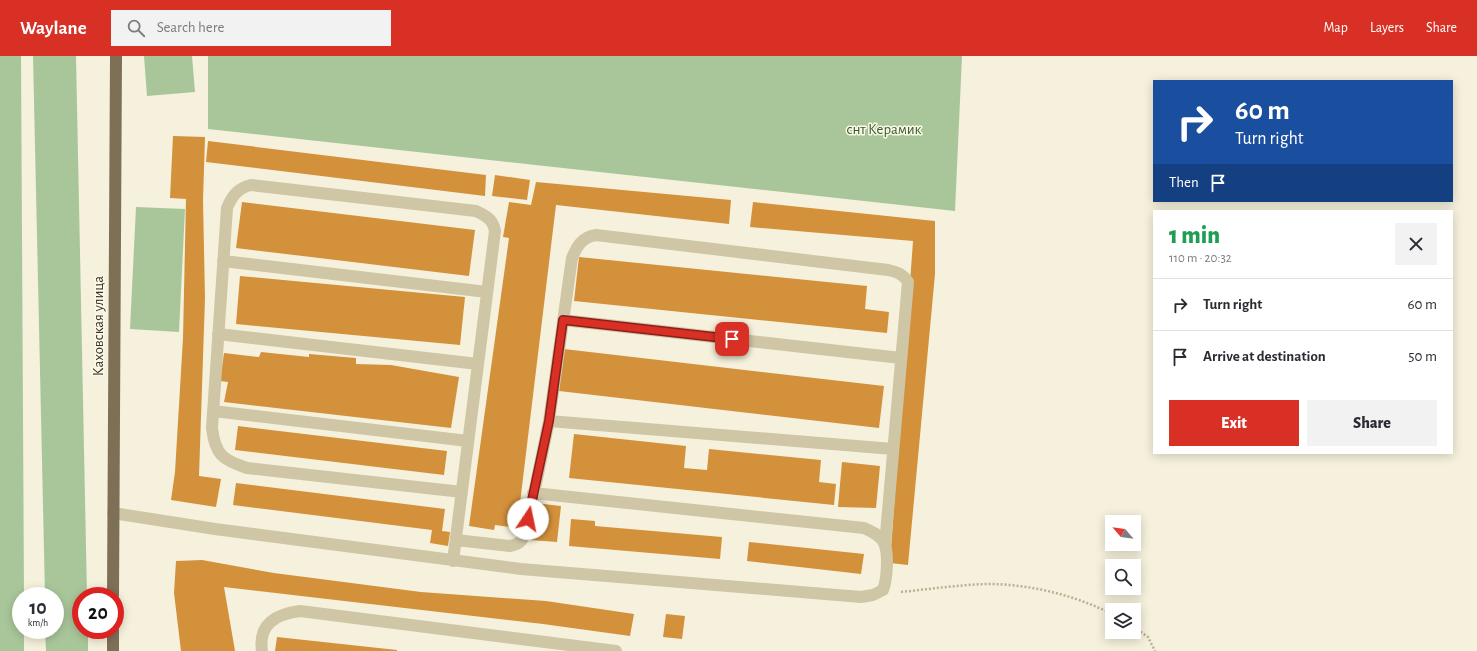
<!DOCTYPE html>
<meta charset="utf-8">
<style>
:root{--surface:#fff;--page:#f2f2f3;--text:#2b2b33;--muted:#7c7c81;--line:#e1e1e2;--accent:#d93025}
body{margin:0;font-family:"Alegreya Sans",sans-serif;background:var(--page);color:var(--text);height:100vh;display:flex;flex-direction:column;font-size:15px;white-space:nowrap}
*{box-sizing:border-box;margin:0}
p{font-size:13px;color:var(--muted)}
.icon{flex:none;width:22px;height:22px;fill:none;stroke:currentColor;stroke-width:2;stroke-linecap:round;stroke-linejoin:round}
.map{position:relative;flex:1;overflow:hidden}
.drawer{position:absolute;left:1153px;top:154px;width:300px;height:244px;display:flex;flex-direction:column;background:var(--surface);border-radius:0px;box-shadow:0 2px 10px #0003}
.drawer>*{flex:none}
.top-card{position:absolute;left:1153px;top:24px;width:300px;height:122px;border-radius:0px;box-shadow:0 2px 10px #0003;background:#1a4fa0;color:#fff;overflow:hidden}
.needle{width:26px;rotate:298deg}
.buttons{position:absolute;left:1105px;top:459px;display:grid;gap:8px}
.buttons a{display:grid;place-items:center;width:36px;height:36px;border-radius:0px;background:var(--surface);box-shadow:0 2px 10px #0003;font-size:20px}
.speed{position:absolute;left:12px;top:531px;display:flex;gap:8px;font-size:20px;font-weight:700;text-align:center}
.speed>*{display:grid;place-content:center;width:52px;height:52px;border-radius:50%;background:var(--surface);box-shadow:0 2px 10px #0003;line-height:1}
.speed small{font-size:10px;font-weight:400}
.speed .limit{border:6px solid #d22;background:#fff;color:#111}
.pin{position:absolute;display:grid;place-items:center;width:34px;height:34px;color:#fff;margin:-17px;border-radius:8px;box-shadow:0 2px 6px #0006}
.me{position:absolute;width:44px;margin:-22px;rotate:11deg;stroke-linejoin:round;filter:drop-shadow(0 0 3px #0008)}
.turn{display:flex;align-items:center;gap:14px;height:84px;padding:0 16px;font-size:18px}
.turn .icon{width:52px;height:52px;stroke-width:2.5}
.turn b{display:block;font-size:28px;line-height:34px}
.then{display:flex;align-items:center;height:38px;padding:0 16px;background:#0003;gap:8px;font-size:15px}
.round{display:grid;place-items:center;flex:none;width:42px;height:42px;border-radius:0px;background:var(--page)}
.headline{display:flex;align-items:center;justify-content:space-between;height:68px;padding:0 16px}
h1{font-size:24px;font-weight:800;line-height:30px;color:#1e9e55}
.cta{display:flex;gap:8px;margin-top:auto;padding:8px 16px}
.cta a{flex:1;height:46px;border-radius:0px;background:var(--accent);color:#fff;font-size:16px;font-weight:800;line-height:46px;text-align:center}
.cta a+a{background:var(--page);color:var(--text)}
ul{padding:0;list-style:none}
li{display:flex;align-items:center;gap:12px;height:52px;padding:0 16px;border-top:1px solid var(--line)}
li div{flex:1}
li b{display:block;font-size:15px}
li em{font-style:normal}
header{display:flex;align-items:center;gap:24px;box-sizing:border-box;height:56px;padding:0 20px;background:var(--accent);color:#fff}
header strong{font-size:19px}
nav{display:flex;gap:22px;margin-inline-start:auto;font-size:14px}
.search{width:280px;height:36px;background:var(--page);display:flex;align-items:center;gap:10px;box-sizing:border-box;padding:0 14px;border-radius:0px;color:var(--muted);font-size:15px}
.map>svg:first-child{display:block}
</style>
<header>
<strong>Waylane</strong>
<div class="search"><svg class="icon" aria-label="search" viewBox="0 0 24 24"><circle cx="10" cy="10" r="6"/><path d="M15 15l6 6"/></svg>Search here</div>
<nav><a>Map</a><a>Layers</a><a>Share</a></nav>
</header>
<div class="map">
<svg width="1477" height="595" viewBox="0 0 1477 595">
<rect width="100%" height="100%" fill="#f5f1dc"/>
<path fill="#a9c69a" d="M0 0H21L24 540H21V574H24V595H0Z
M33 0H76L87 540H81V574H88V595H46L45 574H55V540H45Z
M144 0H192L195 36 147 40Z
M208 0H962L955 155 208 73Z
M136 151 185 153 179 276 130 273Z"/>
<path fill="#d4913b" d="M173 80 205 81 203 144H195H203L205 242 199 420 221 423 216 451 171 444 175 416 183 282 186 143 170 142Z
M208 85 486 119 485 140 206 106Z
M495 119 530 124 527 144 492 140Z
M536 126 731 144 729 168 556 149 517 472 495 469 494 474 469 470 509 182 503 181 509 146 531 149Z
M242 146 475 174 469 220 236 192Z
M753 146 935 165V218L908 509 890 507 913 185 750 171Z
M579 201 867 230 865 253 889 256 887 277 574 245Z
M240 220 465 241 460 289 236 268Z
M564 293 884 330 879 372 559 335Z
M261 296 309 301V298L356 302V308L391 309 459 321 451 372 224 346 228 326 220 325 224 297 259 301Z
M238 370 447 395 444 419 235 394Z
M574 378 686 390 684 412 707 414 709 393 821 404 819 426 836 428 834 449 569 422Z
M842 406 880 410 876 452 838 451Z
M236 427 445 453 442 475 450 476 448 490 430 487 432 474 233 449Z
M535 447 561 450 557 486 531 484Z
M571 463 595 465V470L722 481 720 503 569 490Z
M749 486 864 498 861 518 747 505Z
M202 504 274 517 421 536 546 545 634 558 630 580 543 568 224 531 235 595H181L174 537 176 505Z
M666 558 685 560 682 583 663 581Z
M277 581 397 594V595H275Z"/>
<g fill="none" stroke-linecap="round" stroke-linejoin="round">
<path stroke="#bbb090" stroke-width="2.5" stroke-dasharray="2 2" stroke-linecap="butt" d="M901 536C930 533 958 529 987 528 1030 528 1074 539 1112 558
M1134 571 1148 581 1155 595"/>
<path stroke="#cfc6a6" stroke-width="12" d="M223 205 487 236
M563 264 901 302
M218 278 478 308
M213 355 468 385
M549 365 893 393
M113 457 215 473 521 513 861 541 873 539 883 534C887 524 889 497 884 487 880 479 871 475 864 472L533 437
M456 484 510 490C520 488 522 485 526 476L549 365 572 202C577 190 582 181 596 179L888 214C897 216 903 218 908 226L885 489
M453 505 495 175C493 163 486 160 476 155L251 129C238 132 232 140 227 152L212 372C215 399 223 404 247 412L462 436
M262 595C258 568 276 558 300 555L616 595"/>
<path stroke="#7e7057" stroke-width="12" d="M113 540 116 0
M113 574V595"/>
</g>
<g fill="none" stroke-linecap="round" stroke-linejoin="round">
<g stroke="#8d1f18" stroke-width="10">
<path id="route" d="M528 463 549 365 563 264 732 283"/>
</g>
<use href="#route" stroke="#d93025" stroke-width="7"/>
</g>
<g text-anchor="middle" stroke-width="3" stroke-linejoin="round" paint-order="stroke">
<g font-size="15" fill="#385b28" stroke="#fcf9e9">
<text x="884" y="78">снт Керамик</text>
</g>
<g font-size="15" fill="#3a3328" stroke="#fcf9e9">
<text transform="translate(98 270) rotate(-90)" y="5">Каховская улица</text>
</g>
</g>
</svg>
<div class="buttons">
<a><svg class="needle" viewBox="-14 -14 28 28"><path d="M0-13l5 13h-10z" fill="#e53935"/><path d="M0 13l5-13h-10z" fill="#7c7c81"/></svg></a>
<a><svg class="icon" aria-label="search" viewBox="0 0 24 24"><circle cx="10" cy="10" r="6"/><path d="M15 15l6 6"/></svg></a>
<a><svg class="icon" aria-label="layers" viewBox="0 0 24 24"><path d="M12 4l9 5-9 5-9-5zM3 14l9 5 9-5"/></svg></a>
</div>
<div class="speed"><div>10<small>km/h</small></div><div class="limit">20</div></div>
<div class="pin" style="left:732px;top:283px;background:#d93025"><svg class="icon" aria-label="arrive" viewBox="0 0 24 24"><path d="M6 21V4h12l-3 4 3 4H6"/></svg></div>
<svg class="me" style="left:528px;top:463px" viewBox="-20 -20 40 40"><circle r="19" fill="#fff"/><path d="M0-13L10 11 0 6-10 11z" fill="#d93025"/></svg>
<div class="top-card">
<div class="turn"><svg class="icon" aria-label="right" viewBox="0 0 24 24"><path d="M7 20v-9h11M14 6l5 5-5 5"/></svg><div><b>60 m</b>Turn right</div></div>
<div class="then">Then<svg class="icon" aria-label="arrive" viewBox="0 0 24 24"><path d="M6 21V4h12l-3 4 3 4H6"/></svg></div>
</div>
<section class="drawer">
<div class="headline"><div><h1>1 min</h1><p>110 m · 20:32</p></div><a class="round"><svg class="icon" aria-label="close" viewBox="0 0 24 24"><path d="M6 6l12 12M18 6L6 18"/></svg></a></div>
<ul>
<li><svg class="icon" aria-label="right" viewBox="0 0 24 24"><path d="M7 20v-9h11M14 6l5 5-5 5"/></svg><div><b>Turn right</b></div><em>60 m</em></li>
<li><svg class="icon" aria-label="arrive" viewBox="0 0 24 24"><path d="M6 21V4h12l-3 4 3 4H6"/></svg><div><b>Arrive at destination</b></div><em>50 m</em></li>
</ul>
<div class="cta"><a>Exit</a><a>Share</a></div>
</section>
</div>
